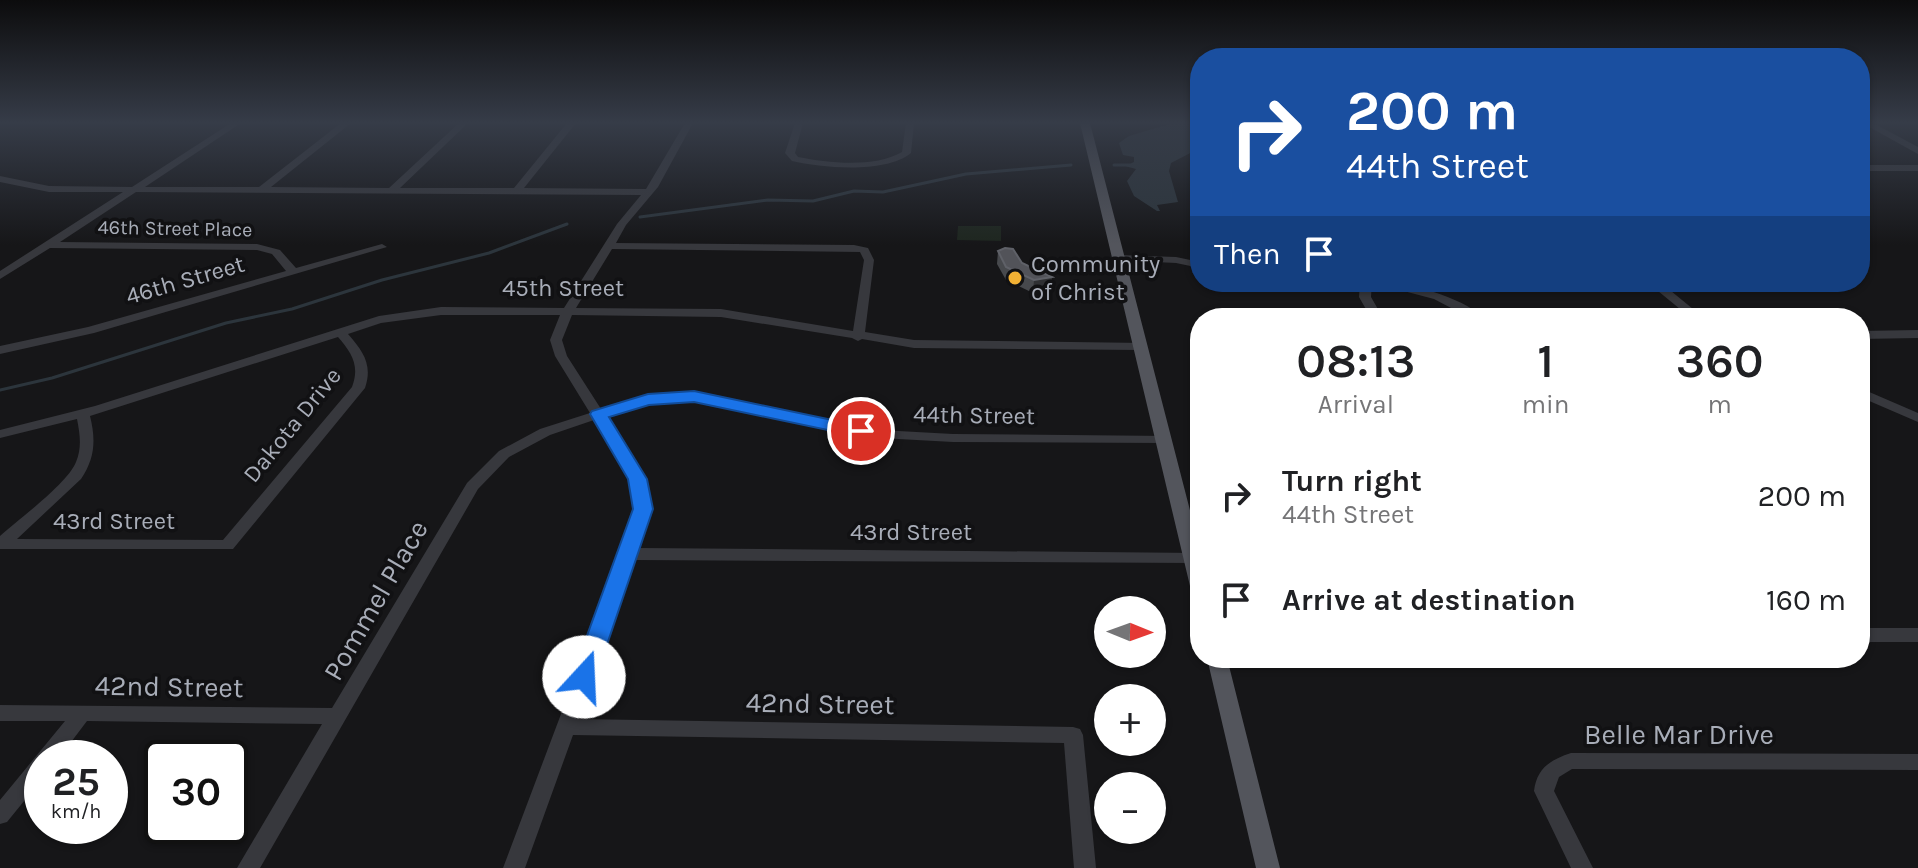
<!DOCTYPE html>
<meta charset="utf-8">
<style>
:root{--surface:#fff;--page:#f2f2f2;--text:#202124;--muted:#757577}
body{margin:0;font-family:Karla,sans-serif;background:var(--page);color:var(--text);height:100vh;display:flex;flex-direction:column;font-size:30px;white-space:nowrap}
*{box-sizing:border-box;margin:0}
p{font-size:26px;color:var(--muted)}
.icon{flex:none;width:44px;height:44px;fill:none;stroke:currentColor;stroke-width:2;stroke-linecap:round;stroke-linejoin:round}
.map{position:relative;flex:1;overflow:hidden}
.details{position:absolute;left:1190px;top:308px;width:680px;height:360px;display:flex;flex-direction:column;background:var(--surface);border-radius:32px;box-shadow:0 2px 6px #0004}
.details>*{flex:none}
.hud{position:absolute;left:1190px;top:48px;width:680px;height:244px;border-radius:32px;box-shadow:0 2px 6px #0004;background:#1a4fa0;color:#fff;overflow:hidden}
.needle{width:52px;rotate:91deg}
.fabs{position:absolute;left:1094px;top:596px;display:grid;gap:16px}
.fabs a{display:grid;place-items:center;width:72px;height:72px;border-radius:50%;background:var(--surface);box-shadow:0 2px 6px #0004;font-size:40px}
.speed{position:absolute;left:24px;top:740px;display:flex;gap:16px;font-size:40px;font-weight:700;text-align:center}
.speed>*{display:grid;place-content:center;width:104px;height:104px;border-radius:50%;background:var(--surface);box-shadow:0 2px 6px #0004;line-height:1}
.speed small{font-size:20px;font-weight:400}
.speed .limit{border:4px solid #111;border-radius:12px;background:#fff;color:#111}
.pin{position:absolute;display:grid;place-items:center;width:68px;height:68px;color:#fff;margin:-34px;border:4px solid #fff;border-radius:50%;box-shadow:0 2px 8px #0007}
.me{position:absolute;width:88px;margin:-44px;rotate:20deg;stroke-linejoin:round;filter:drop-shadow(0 0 6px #0008)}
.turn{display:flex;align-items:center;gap:28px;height:168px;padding:0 24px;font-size:36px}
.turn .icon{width:104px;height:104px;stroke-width:2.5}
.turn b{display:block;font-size:56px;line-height:68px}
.then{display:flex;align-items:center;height:76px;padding:0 24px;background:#0003;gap:16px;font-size:30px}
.eta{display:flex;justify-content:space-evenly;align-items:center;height:136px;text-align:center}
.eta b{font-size:48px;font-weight:600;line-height:56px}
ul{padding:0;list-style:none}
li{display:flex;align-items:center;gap:24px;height:104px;padding:0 24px}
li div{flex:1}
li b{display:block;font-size:30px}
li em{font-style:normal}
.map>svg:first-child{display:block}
</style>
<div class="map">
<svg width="1918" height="868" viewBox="0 0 1918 868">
<rect width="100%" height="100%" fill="#161618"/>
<path fill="#1e261f" d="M958 226H1001V241L957 240Z"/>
<path fill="#2c353c" d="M1173 123H1200V148L1171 163 1169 171 1178 202 1157 205 1160 211H1157L1134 196 1127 181 1136 169 1125 166 1134 162V157L1123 155 1119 143 1129 136Z"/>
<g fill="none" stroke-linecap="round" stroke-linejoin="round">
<path stroke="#2c353c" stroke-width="3" d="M1114 165H1130
M640 217 768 200 813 201 854 191 883 192 966 174 1071 165
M0 390 52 378 226 323 292 309 382 280 489 253 567 224"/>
<path fill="#37383d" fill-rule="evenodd" d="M231 123H241L145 187H259L341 123H351L271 187 389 188 459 123H468L400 188H514L567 123H576L524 188 646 189 685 123H693L658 187 626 225 616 243 854 245 868 248 874 260 865 332 914 340 1145 343 1147 346 1141 350 914 348 862 339 858 341 852 338 721 317 572 315 562 340 567 356 601 409 636 398 671 393 715 395 880 430 953 434 1169 436 1171 439 1169 442 1164 443 953 442 880 438 715 403 671 401 638 406 606 416 645 479 651 509 640 548 1199 553V561L1193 563 636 560 578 719 1073 727 1080 729 1083 735 1096 868H1074L1064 743 573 735 525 868H503L630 531C642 482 619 460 594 420L550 435 509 457 478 489 260 868H237L322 724 87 721 59 758H42V779L7 822 0 824V800L65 721H0V705L332 708 467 483 499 451 540 429 590 413 555 356 550 340 560 315H441L381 323 348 334C363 351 373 365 365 388L233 549H0V536C19 519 68 483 76 462 82 448 80 434 77 419L0 438V430L95 406 379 316 441 307 564 308 617 224 641 195 136 192 60 242 257 244 280 250 296 268 382 244 387 247 94 333 0 354V346L88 327 286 271 272 254 257 250 50 248 0 279V271L123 192H49L0 182V176L49 186 132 187ZM612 249 860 252 864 260 853 331 721 309 576 308ZM338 337C352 353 360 366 352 387L223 540 17 539 81 479C95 458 96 440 90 416Z
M795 123H803L795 153 798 157C829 163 874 168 902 152L906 123H914L911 153C885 174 823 168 792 161L785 153Z
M1862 123H1873L1918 147V154Z
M1860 165H1918V171H1860Z
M1118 255 1176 257 1200 262V268L1176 263 1114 260V256Z
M1360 282H1372L1371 297 1383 318H1371L1359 297Z
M1375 282C1409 282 1459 296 1485 318H1470L1434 299 1377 284Z
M1647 282H1660L1704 318H1691Z
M1918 330V338L1860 339V331Z
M1860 388 1918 413V422L1860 397Z
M1860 628H1918V642H1860Z
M1571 753 1918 754V770L1572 769 1559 777 1554 791 1593 868H1571L1534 791C1537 768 1550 760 1571 753Z"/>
<path fill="#53555c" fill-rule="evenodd" d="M1080 123H1090L1200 549V593L1193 591 1190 586Z
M1207 658H1227L1280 868H1256Z"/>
</g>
<path fill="#47494d" d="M998 251 1052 277V291L1033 293 1006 280 997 264Z"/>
<path fill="#2f3033" d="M1052 277V291L1033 293 1034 280Z"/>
<path fill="#525359" stroke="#5f6168" stroke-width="2" d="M1005 248 1013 249 1022 263 1052 277 1034 280 1006 267 998 251Z"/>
<linearGradient id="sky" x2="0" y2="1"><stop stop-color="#0c0c0d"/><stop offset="0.5" stop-color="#363c48"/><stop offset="1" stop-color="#363c48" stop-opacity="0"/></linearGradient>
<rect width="1918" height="245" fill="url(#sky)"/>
<path fill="#1a73e8" stroke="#114b97" stroke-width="2" d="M694 391 861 426 870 431 861 437 694 402 649 405 609 417 647 479 653 509 596 677 592 684 584 687 576 684 572 677 633 509 628 479 590 414 592 411 648 394Z"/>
<circle fill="#f2b134" stroke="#111113" stroke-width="3" cx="1015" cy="278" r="8"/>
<g text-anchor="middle" stroke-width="7" stroke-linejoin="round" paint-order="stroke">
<g font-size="20" fill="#a8adb8" stroke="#111113">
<text transform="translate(175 228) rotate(1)" y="7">46th Street Place</text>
</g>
<g font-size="24" fill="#a8adb8" stroke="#111113" text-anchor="start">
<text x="1031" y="272">Community<tspan x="1031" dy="28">of Christ</tspan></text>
</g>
<g font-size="24" fill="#a8adb8" stroke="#111113">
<text transform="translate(185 280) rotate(-16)" y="8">46th Street</text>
<text x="563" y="296">45th Street</text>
<text transform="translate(974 415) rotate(1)" y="8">44th Street</text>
<text transform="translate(292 425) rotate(-51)" y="8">Dakota Drive</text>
<text x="114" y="529">43rd Street</text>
<text x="911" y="540">43rd Street</text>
</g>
<g font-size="28" fill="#a8adb8" stroke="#111113">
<text transform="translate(375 600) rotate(-60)" y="10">Pommel Place</text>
<text transform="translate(169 686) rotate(1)" y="10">42nd Street</text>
<text transform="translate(820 703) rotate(1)" y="10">42nd Street</text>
<text x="1679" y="744">Belle Mar Drive</text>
</g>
</g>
</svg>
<div class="fabs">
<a><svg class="needle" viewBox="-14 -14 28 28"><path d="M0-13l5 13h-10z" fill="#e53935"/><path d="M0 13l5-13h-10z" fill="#757577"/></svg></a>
<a>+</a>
<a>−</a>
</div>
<div class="speed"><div>25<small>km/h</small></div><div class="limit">30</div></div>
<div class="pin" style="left:861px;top:431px;background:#d93025"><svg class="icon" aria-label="arrive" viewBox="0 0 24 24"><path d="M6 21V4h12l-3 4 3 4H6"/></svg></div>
<svg class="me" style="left:584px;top:677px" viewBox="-20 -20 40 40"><circle r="19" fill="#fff"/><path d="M0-13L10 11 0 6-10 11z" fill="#1a73e8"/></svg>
<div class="hud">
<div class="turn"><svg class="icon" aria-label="right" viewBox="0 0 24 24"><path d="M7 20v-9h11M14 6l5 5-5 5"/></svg><div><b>200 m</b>44th Street</div></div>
<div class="then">Then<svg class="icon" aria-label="arrive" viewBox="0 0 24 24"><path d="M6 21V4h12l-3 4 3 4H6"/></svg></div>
</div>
<section class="details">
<div class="eta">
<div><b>08:13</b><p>Arrival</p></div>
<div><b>1</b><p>min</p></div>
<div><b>360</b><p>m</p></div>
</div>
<ul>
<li><svg class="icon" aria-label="right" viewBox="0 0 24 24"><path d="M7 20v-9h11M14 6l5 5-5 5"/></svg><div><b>Turn right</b><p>44th Street</p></div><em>200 m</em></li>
<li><svg class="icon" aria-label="arrive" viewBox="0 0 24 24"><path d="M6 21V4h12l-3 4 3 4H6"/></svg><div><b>Arrive at destination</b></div><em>160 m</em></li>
</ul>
</section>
</div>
